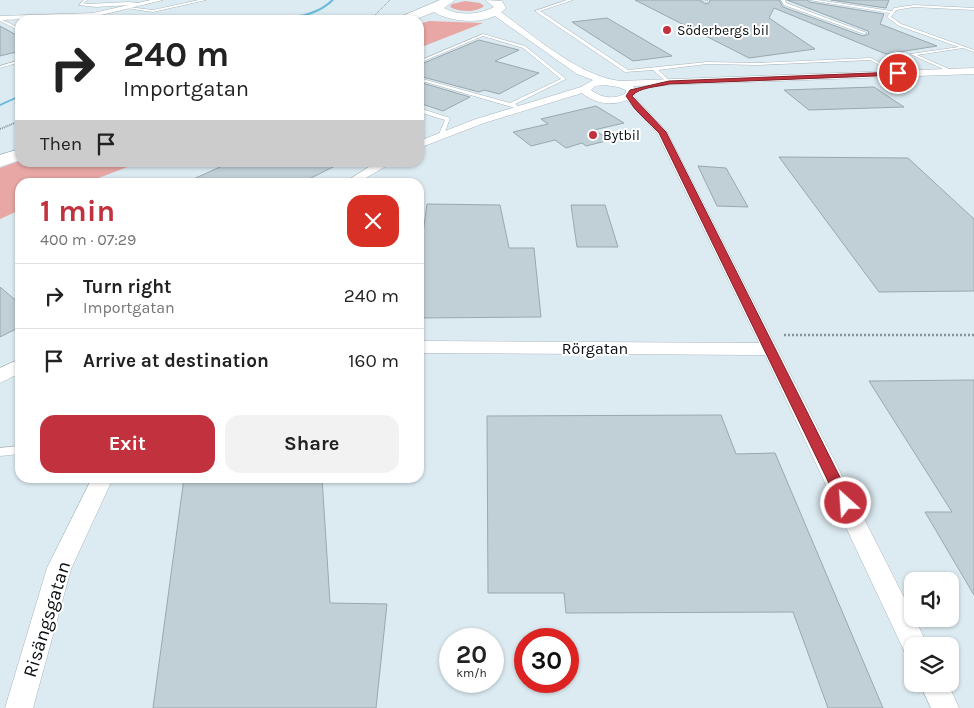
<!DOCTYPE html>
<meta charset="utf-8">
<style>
:root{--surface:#fff;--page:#f2f2f2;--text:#222;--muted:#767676;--line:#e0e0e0;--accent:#c2323e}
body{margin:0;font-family:Karla,sans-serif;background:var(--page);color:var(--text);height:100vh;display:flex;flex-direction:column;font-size:19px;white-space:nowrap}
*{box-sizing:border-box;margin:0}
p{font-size:16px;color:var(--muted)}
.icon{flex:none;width:28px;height:28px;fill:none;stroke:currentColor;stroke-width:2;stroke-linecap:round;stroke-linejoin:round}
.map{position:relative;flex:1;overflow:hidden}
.side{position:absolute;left:15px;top:178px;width:409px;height:305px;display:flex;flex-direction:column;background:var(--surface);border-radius:15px;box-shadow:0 1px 4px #0004}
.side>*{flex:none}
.top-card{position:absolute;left:15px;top:15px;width:409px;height:152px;border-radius:15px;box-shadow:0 1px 4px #0004;background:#fff;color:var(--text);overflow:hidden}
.buttons{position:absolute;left:904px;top:572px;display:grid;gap:10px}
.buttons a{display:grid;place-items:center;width:55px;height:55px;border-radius:10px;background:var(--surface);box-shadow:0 1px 4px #0004;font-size:25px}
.speed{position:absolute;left:439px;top:628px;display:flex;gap:10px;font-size:25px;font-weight:700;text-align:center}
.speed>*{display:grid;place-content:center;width:65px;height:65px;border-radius:50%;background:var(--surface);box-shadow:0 1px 4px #0004;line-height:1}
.speed small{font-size:12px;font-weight:400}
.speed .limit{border:8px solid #d22;background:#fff;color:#111}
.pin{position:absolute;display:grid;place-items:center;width:42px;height:42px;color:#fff;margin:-21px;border:2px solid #fff;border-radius:50%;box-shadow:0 1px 5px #0007}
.me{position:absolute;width:55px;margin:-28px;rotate:334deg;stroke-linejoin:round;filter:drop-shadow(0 0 4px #0008)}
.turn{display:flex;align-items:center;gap:18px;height:105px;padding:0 25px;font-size:22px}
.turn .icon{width:65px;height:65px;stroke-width:2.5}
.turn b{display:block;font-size:35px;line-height:42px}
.then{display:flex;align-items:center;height:48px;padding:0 25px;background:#0003;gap:10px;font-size:19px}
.round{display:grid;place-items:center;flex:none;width:52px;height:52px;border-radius:15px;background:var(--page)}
.head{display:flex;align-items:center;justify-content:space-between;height:85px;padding:0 25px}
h1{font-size:30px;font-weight:700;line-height:38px;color:var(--accent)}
.cta{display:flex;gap:10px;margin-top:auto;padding:10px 25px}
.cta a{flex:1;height:58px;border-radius:15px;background:var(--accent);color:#fff;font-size:20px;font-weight:700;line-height:58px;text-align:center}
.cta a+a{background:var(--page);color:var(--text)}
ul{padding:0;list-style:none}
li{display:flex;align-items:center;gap:15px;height:65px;padding:0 25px;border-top:1px solid var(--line)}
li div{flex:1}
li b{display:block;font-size:19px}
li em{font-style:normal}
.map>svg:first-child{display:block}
</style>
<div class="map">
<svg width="974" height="708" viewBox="0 0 974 708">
<rect width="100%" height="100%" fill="#dcebf2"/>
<path fill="#e8a7a4" d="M465 1 480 3 484 6C476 13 459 12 450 7L452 4Z
M429 21 483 23 419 48V24Z
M20 161V162L138 163 88 182H20V210L0 219V168Z"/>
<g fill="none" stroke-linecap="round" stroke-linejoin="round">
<path fill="#6bbadb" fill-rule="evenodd" d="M331 0H334C314 21 280 20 253 20 258 18 266 19 272 18 293 17 315 15 331 0Z
M20 95V97L0 106V104Z"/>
</g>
<path fill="#c1d0d7" stroke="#99a8ae" d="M635 0H699L705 4 709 3 710 0H779L783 7 863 36 869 34 868 31 787 0H807L809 2 884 14 880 24 937 46 886 54 774 8 769 18 815 49 749 58Z
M831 0H889L886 8Z
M607 18 672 56 633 61 572 22Z
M0 26 20 37V51L0 56Z
M479 40 519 50 495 61 539 73 499 94 484 90 479 92 419 76V65Z
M419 82 470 97 443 111 419 103Z
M874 87 904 107 809 110 784 90Z
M596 106 624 123 594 130 610 140 586 146 582 143 566 148 555 140 531 146 513 132 548 124 541 119Z
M779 157 908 158 974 219V291L879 292Z
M231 162H343L303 182H187Z
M698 166 726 168 748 207 717 206Z
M427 204 500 205 509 248H534L541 317 419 318V248H421Z
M571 205H605L618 247H577Z
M0 287 20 304V327L0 337Z
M974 380V595L925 512H952L869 381Z
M721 415 736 454 775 453 883 708H828L793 612 566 613 564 593H488L487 416Z
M184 478H322L330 603 387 604 376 708H153Z"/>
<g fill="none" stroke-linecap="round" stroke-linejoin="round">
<g stroke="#a8b6bd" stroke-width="1">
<path id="service" d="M84 0H88L83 3 88 4 129 2 147 4 96 7 79 5Z
M199 0H206L153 12 126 8 128 7 153 10Z
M567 0H573L540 11 628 70 707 62 759 63 871 58 900 73 896 74 870 60 759 65 707 64 658 70 671 82V84H669L653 70 625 72 535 11Z
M701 0 708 1 706 2Z
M781 0H785L786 3 867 33 864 34 784 5Z
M809 0H818L892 11 894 8 914 5 974 8V10L914 7 896 10 891 17 901 24 974 50V52L963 48 917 55 956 72 952 73 910 54 959 47 899 26 887 17 890 13Z
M0 19 20 28V31L0 21Z
M483 34 525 46 566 79 515 104 518 106 515 108 419 80V78L510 103 561 79 523 48 483 36 419 63V61Z
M20 60V62L0 68V66Z
M419 108 450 118 444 135 439 134 445 120 419 112Z
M20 446V454L0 456V448Z"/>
</g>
<g stroke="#a8b6bd" stroke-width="1">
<path id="minor" d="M151 0H163L93 17 0 20V16L93 13Z
M492 10H498C533 35 578 76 620 81L974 68V74L633 86 636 89 634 96 667 132 912 613V619H915L928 646H912V658L906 655 765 355 419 353V341L759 343 657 133 627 100C612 106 595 104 582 93L484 123 419 148V141L476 119 581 87 593 80 577 74 492 14ZM605 85 618 87 626 90V93C615 100 601 98 591 90L595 86Z
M377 162H393L359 182H345Z
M20 359V373L0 383V368Z
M92 478H113L71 569 33 708H5L47 568Z
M920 684H948L959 708H931Z"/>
</g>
<g stroke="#a8b6bd" stroke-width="1">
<path id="primary" d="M440 0H455L444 8C458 16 480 15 494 7L485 0 502 1 506 8C490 26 452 23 434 12L414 20H398L400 17Z
M20 149V160L0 167V155Z"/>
</g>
<path stroke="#889398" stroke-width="1" stroke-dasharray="1 1" stroke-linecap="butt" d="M367 20 374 16 390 0"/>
<path stroke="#889398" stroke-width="2" stroke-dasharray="1 1" stroke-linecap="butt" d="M0 129 20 121"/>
<path stroke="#889398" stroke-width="2.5" stroke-dasharray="2 2" stroke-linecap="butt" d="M784 335H974"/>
<use href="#service" fill="#fff" fill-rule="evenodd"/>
<use href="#minor" fill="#fff" fill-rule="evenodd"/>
<use href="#primary" fill="#fff" fill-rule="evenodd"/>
</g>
<path fill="#c2323e" stroke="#7e2028" d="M898 72 900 75 669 84C658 87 639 87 632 96L666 132 851 499 853 503 851 508 846 510 841 508 659 133 635 109 626 96 630 90 669 81Z"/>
<g fill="#c2323e" stroke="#fff" stroke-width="2">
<circle cx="667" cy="30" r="5"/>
<circle cx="593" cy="135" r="5"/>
</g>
<g text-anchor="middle" stroke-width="4" stroke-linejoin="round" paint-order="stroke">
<g font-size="14" fill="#080d10" stroke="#fff" text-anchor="start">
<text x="677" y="35">Söderbergs bil</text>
<text x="603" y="140">Bytbil</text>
</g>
<g font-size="16" fill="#080d10" stroke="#fff">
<text x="595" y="354">Rörgatan</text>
</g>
<g font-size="19" fill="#080d10" stroke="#fff">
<text transform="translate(46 619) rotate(-73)" y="7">Risängsgatan</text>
</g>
</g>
</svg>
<div class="buttons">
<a><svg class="icon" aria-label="sound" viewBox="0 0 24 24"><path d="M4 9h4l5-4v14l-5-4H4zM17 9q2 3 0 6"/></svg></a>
<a><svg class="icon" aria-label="layers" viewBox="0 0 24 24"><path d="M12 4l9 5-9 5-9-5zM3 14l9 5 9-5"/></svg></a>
</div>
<div class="speed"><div>20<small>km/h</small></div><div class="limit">30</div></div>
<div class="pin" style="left:898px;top:73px;background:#d93025"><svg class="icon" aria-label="arrive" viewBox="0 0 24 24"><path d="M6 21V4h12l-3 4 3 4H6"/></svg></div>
<svg class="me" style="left:846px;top:503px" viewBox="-20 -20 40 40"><circle r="17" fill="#c2323e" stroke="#fff" stroke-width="3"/><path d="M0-11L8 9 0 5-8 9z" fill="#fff"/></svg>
<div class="top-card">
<div class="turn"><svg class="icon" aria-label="right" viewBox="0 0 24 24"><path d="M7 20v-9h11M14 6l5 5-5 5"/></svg><div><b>240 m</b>Importgatan</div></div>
<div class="then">Then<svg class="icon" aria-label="arrive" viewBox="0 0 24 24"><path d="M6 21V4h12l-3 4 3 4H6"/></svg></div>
</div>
<section class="side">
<div class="head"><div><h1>1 min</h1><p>400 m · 07:29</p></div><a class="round" style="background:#d93025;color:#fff"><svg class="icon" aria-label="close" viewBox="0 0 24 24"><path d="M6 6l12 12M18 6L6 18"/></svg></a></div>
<ul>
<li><svg class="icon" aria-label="right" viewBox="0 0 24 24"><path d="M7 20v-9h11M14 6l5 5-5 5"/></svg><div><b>Turn right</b><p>Importgatan</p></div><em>240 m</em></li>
<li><svg class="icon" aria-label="arrive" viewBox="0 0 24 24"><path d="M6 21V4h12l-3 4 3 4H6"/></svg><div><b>Arrive at destination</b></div><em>160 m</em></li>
</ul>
<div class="cta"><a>Exit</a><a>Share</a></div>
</section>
</div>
